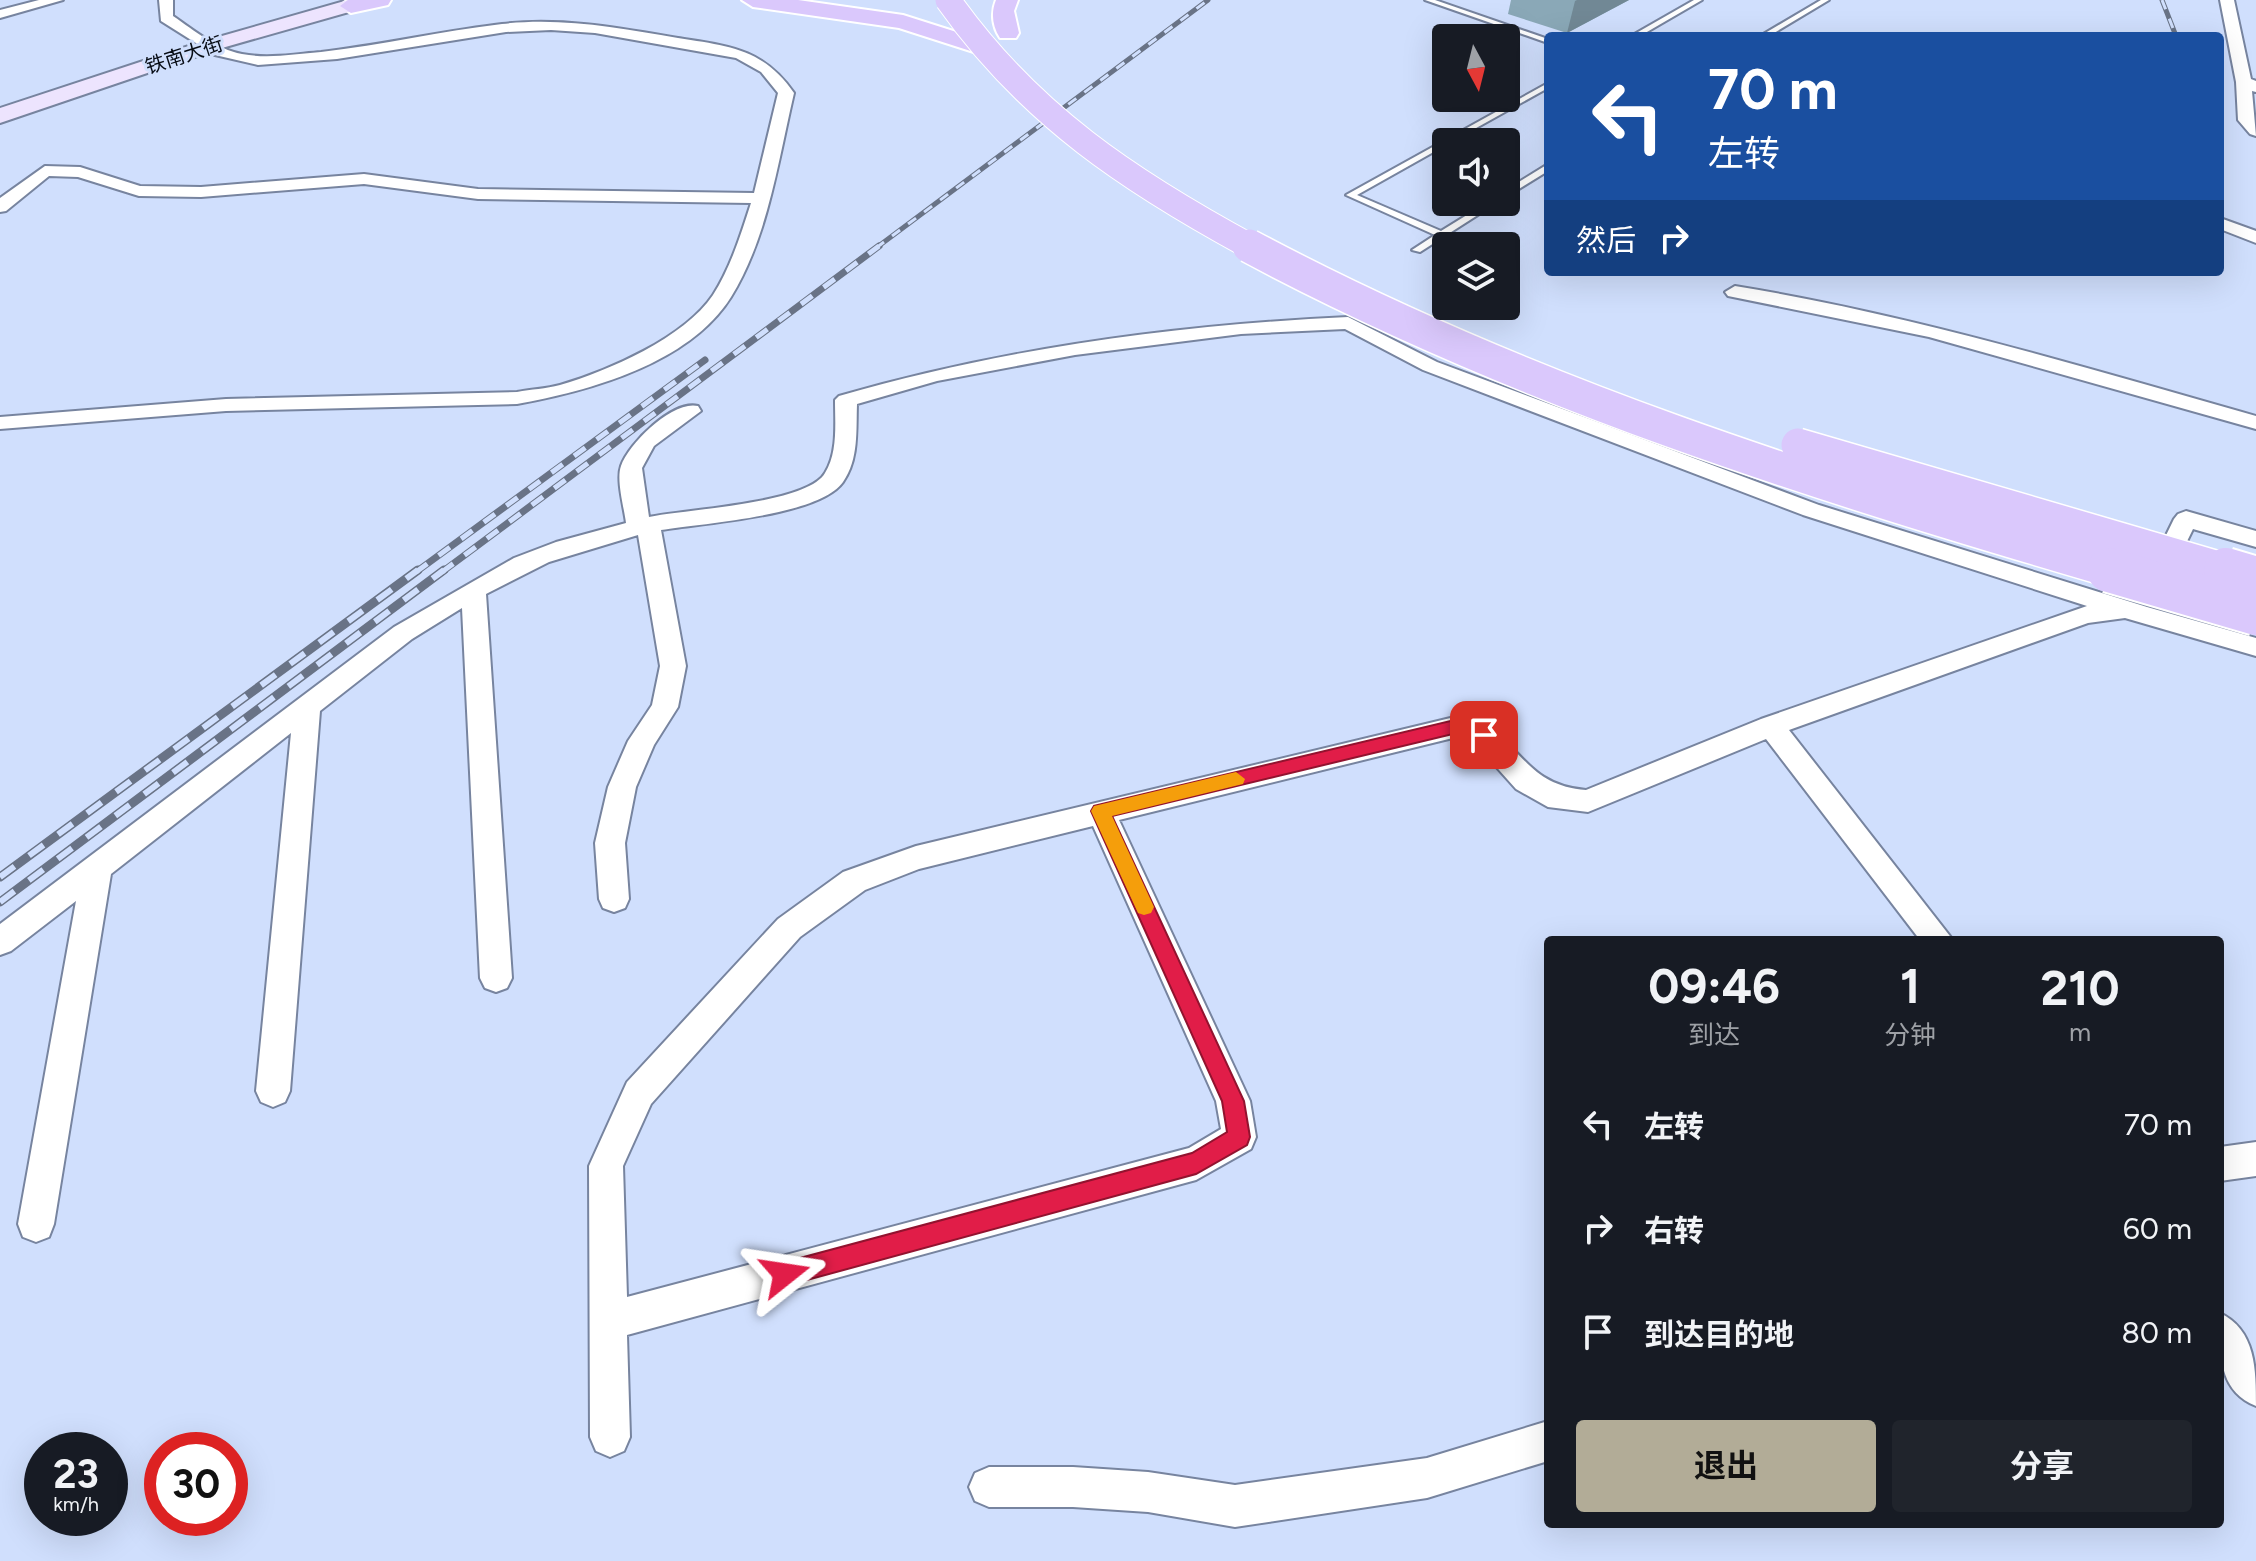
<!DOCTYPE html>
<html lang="zh">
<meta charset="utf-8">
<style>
:root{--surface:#171b24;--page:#20242c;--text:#f1f3f6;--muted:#9ea1a6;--accent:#b2ac97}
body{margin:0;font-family:Figtree,"Noto Sans SC",sans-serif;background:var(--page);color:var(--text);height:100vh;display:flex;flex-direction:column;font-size:30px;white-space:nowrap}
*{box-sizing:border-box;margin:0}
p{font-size:26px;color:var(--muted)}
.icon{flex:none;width:44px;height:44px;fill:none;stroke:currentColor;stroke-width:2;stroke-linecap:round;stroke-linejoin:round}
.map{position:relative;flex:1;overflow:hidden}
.panel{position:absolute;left:1544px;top:936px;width:680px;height:592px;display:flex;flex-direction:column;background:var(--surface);border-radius:8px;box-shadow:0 8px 32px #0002}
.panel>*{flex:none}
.banner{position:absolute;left:1544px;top:32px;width:680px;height:244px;border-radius:8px;box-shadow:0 8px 32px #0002;background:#1a4fa0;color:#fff;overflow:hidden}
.needle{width:52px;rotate:173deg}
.controls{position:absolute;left:1432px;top:24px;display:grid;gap:16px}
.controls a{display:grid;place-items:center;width:88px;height:88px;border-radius:8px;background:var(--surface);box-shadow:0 8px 32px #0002;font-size:40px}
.speed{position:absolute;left:24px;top:1432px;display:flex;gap:16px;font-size:40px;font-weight:700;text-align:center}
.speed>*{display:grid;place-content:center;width:104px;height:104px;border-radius:50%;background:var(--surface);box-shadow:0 8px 32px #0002;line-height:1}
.speed small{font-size:20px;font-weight:400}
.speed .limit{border:12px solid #d22;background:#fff;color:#111}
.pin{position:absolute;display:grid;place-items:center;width:68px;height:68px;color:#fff;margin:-34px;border-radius:16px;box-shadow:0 4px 12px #0006}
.me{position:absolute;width:88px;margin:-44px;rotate:75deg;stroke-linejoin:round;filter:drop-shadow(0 0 6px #0008)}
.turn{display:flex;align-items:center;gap:28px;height:168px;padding:0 32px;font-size:36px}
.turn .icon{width:104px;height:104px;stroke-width:2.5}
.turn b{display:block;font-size:56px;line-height:68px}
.then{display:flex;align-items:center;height:76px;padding:0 32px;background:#0003;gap:16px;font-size:30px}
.eta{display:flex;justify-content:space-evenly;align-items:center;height:136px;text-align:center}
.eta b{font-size:48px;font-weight:700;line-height:56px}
.primary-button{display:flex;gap:16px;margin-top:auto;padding:16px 32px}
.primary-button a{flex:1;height:92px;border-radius:8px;background:var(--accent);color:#111;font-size:32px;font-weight:700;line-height:92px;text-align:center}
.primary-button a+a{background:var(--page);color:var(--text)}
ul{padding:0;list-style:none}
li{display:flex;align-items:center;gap:24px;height:104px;padding:0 32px}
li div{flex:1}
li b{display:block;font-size:30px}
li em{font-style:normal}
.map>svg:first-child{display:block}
</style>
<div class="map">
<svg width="2256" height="1561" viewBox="0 0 2256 1561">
<rect width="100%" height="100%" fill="#d0dffd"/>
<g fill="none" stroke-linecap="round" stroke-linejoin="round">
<g stroke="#77849f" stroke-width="4">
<path id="service" d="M1425 0H1435L1548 39V43Z
M1694 0H1702L1640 36H1631Z
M1821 0H1829L1769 36H1760Z
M1548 83V88L1451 142H1446V145L1357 195 1441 231 1488 202H1498L1420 252 1412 250 1435 235 1346 195Z
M1548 164V171L1506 197V190Z"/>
</g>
<g stroke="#77849f" stroke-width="4">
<path id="minor" d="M39 0H63L0 18V10Z
M159 0H173V16C195 31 216 49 242 54 268 59 295 54 321 52 382 45 442 31 502 24 561 17 620 28 678 38 728 46 763 48 794 93 778 161 768 237 731 297 689 364 589 391 517 404L226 411 0 429V417L226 399 517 392C531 389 546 389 560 385 608 371 684 338 713 295 731 267 741 234 751 203L478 199 364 184 201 197 139 196 78 177 49 176 6 211 0 212V198L45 166 80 167 140 186 201 187 364 174 478 189 754 193 778 93 761 72 736 58 595 33 551 30 506 32 337 59 258 65 215 55 161 21Z
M2220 0H2234L2251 79 2256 81V92L2252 91 2256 136 2250 134 2238 120 2236 82Z
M2220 218 2256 231V243L2220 229Z
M1735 286C1913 315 2083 367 2256 416V429L1929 337 1728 296 1725 292Z
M1348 317 1437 362 1819 505 2147 607 2256 638V656L2125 618 2088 623 1789 730 1953 940H1920L1766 739 1588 812 1548 807 1516 789 1474 742 1461 736 1119 820 1250 1101 1256 1137 1251 1149 1196 1180 627 1335 630 1437 624 1451 610 1457 596 1451 590 1437 589 1166 627 1082 778 919 843 872 916 846 1463 715C1520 733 1520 785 1586 790L1761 719 2087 606 1803 515 1423 370 1345 329 1241 334 1075 355 937 381 857 404C856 430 859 459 843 482 819 516 703 523 661 530L686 666 678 707 654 745 636 787 625 843 629 899 625 908 614 912 603 908 599 899 595 843 608 787 628 741 652 705 660 666 638 535 549 562 486 594 512 978 507 988 496 992 485 988 480 978 462 608 412 639 320 711 290 1091 285 1102 273 1107 261 1102 256 1091 291 733 111 874 54 1224 49 1237 36 1242 23 1237 18 1224 76 901 11 951 0 955V924L394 627 514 558 556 542 626 523C624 507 616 480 621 466 629 443 673 400 698 406L701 411 654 446 642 468 649 517C686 509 807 504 825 473 838 453 835 423 835 400L839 396C1005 348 1175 325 1348 317ZM1093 826 1216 1101 1221 1129 1189 1148 627 1297 623 1166 651 1104 800 937 865 890 919 869Z
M2186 511 2256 531V547L2193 529 2170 576H2152L2149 570 2174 519 2178 514Z
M2256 1142V1176L2220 1181V1147Z
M2220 1313C2256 1330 2256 1370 2256 1406 2216 1390 2220 1349 2220 1313Z
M1548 1421V1461L1427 1498 1235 1527 1148 1512 1073 1507H989L975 1501 969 1487 975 1473 989 1467H1073L1148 1472 1235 1485 1427 1458Z"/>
</g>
<g stroke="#77849f" stroke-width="4">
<path id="secondary" d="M348 0H380L377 4 215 50 0 123V108L201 42Z"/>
</g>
<g stroke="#fff" stroke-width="4">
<path id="primary" d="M391 0 388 5 351 13 340 6 348 0Z
M742 0H798L903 15 991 43 995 48 991 53 983 55 899 28 753 7Z
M996 0H1018L1014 11 1019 33 1016 38H1000C992 26 991 12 996 0Z"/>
</g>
<use href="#service" fill="#fff" fill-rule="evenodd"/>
<use href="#minor" fill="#fff" fill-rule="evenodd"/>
<use href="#secondary" fill="#ede4fe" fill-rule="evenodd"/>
<use href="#primary" fill="#dac8fc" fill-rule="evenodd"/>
<g stroke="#697386" stroke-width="5">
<path id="rail-far2" d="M2162 0 2176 36
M876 248 1208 0"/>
</g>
<g stroke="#697386" stroke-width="7">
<path id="rail-far1" d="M416 572 705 360
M442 572 879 246"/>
</g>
<g stroke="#697386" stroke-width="9">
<path id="rail" d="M0 877 418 570
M0 902 444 570"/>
</g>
<use href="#rail-far2" stroke="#d0dffd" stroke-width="3" stroke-dasharray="10" stroke-linecap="butt"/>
<use href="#rail-far1" stroke="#d0dffd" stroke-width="5" stroke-dasharray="14" stroke-linecap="butt"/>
<use href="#rail" stroke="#d0dffd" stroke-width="6" stroke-dasharray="18" stroke-linecap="butt"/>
<g stroke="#fff" stroke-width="27" stroke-linecap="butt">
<path id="primary-bridge-far2" d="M948 0C1029 115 1131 182 1253 248"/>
</g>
<g stroke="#fff" stroke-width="36" stroke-linecap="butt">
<path id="primary-bridge-far1" d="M1249 246C1524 393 1818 485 2116 572
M1798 445 2232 572"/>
</g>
<g stroke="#fff" stroke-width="48" stroke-linecap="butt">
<path id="primary-bridge" d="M2109 570 2256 613
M2226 570 2256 579"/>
</g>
<use href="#primary-bridge-far2" stroke="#dac8fc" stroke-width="25"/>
<use href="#primary-bridge-far1" stroke="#dac8fc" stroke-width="33"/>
<use href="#primary-bridge" stroke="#dac8fc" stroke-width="44"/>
</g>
<path fill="#8aa8b7" d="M1511 0H1629L1567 33 1508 14Z"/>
<path fill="#718895" d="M1577 0H1629L1567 33 1575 1Z"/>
<path fill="#e11d48" stroke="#92132f" stroke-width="2" d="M1463 718 1491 731 1493 735 1491 740 1484 742 1461 732 1112 816 1244 1101 1250 1137 1247 1145 1196 1174 785 1286 776 1282 773 1274 776 1265 785 1262 1192 1153 1227 1132 1222 1101 1091 811 1094 806Z"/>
<path fill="#f59e0b" d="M1236 772 1245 779 1243 784 1112 816 1154 907 1151 913 1144 915 1138 913 1091 811 1094 806Z"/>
<g text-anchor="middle" stroke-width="6" stroke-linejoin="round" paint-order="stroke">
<g font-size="20" fill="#070c15" stroke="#d0dffd">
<text transform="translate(184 55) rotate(-18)" y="7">铁南大街</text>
</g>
</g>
</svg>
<div class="controls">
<a><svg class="needle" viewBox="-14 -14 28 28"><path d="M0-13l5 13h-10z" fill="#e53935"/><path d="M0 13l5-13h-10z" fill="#9ea1a6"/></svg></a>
<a><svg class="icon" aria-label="sound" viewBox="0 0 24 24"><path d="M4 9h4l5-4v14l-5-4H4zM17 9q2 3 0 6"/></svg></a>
<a><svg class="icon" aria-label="layers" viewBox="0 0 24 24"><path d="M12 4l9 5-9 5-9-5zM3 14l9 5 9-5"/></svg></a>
</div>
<div class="speed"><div>23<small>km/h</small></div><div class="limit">30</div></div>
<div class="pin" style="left:1484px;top:735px;background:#d93025"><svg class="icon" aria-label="arrive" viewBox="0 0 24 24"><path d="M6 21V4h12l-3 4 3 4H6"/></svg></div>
<svg class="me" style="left:785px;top:1274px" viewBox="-20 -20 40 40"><path d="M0-17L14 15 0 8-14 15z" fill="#e11d48" stroke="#fff" stroke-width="4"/></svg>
<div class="banner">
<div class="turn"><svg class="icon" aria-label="left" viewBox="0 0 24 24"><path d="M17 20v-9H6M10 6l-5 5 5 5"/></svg><div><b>70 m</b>左转</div></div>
<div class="then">然后<svg class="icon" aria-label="right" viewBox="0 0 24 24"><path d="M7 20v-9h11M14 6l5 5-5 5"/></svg></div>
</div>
<section class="panel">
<div class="eta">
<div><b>09:46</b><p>到达</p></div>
<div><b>1</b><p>分钟</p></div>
<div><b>210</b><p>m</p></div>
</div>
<ul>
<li><svg class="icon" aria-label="left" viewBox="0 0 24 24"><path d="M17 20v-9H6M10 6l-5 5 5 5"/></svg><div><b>左转</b></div><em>70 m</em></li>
<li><svg class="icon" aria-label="right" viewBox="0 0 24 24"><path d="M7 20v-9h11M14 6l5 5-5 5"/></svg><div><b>右转</b></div><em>60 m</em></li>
<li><svg class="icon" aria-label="arrive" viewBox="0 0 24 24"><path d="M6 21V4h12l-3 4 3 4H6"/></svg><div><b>到达目的地</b></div><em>80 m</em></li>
</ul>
<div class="primary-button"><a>退出</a><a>分享</a></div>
</section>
</div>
